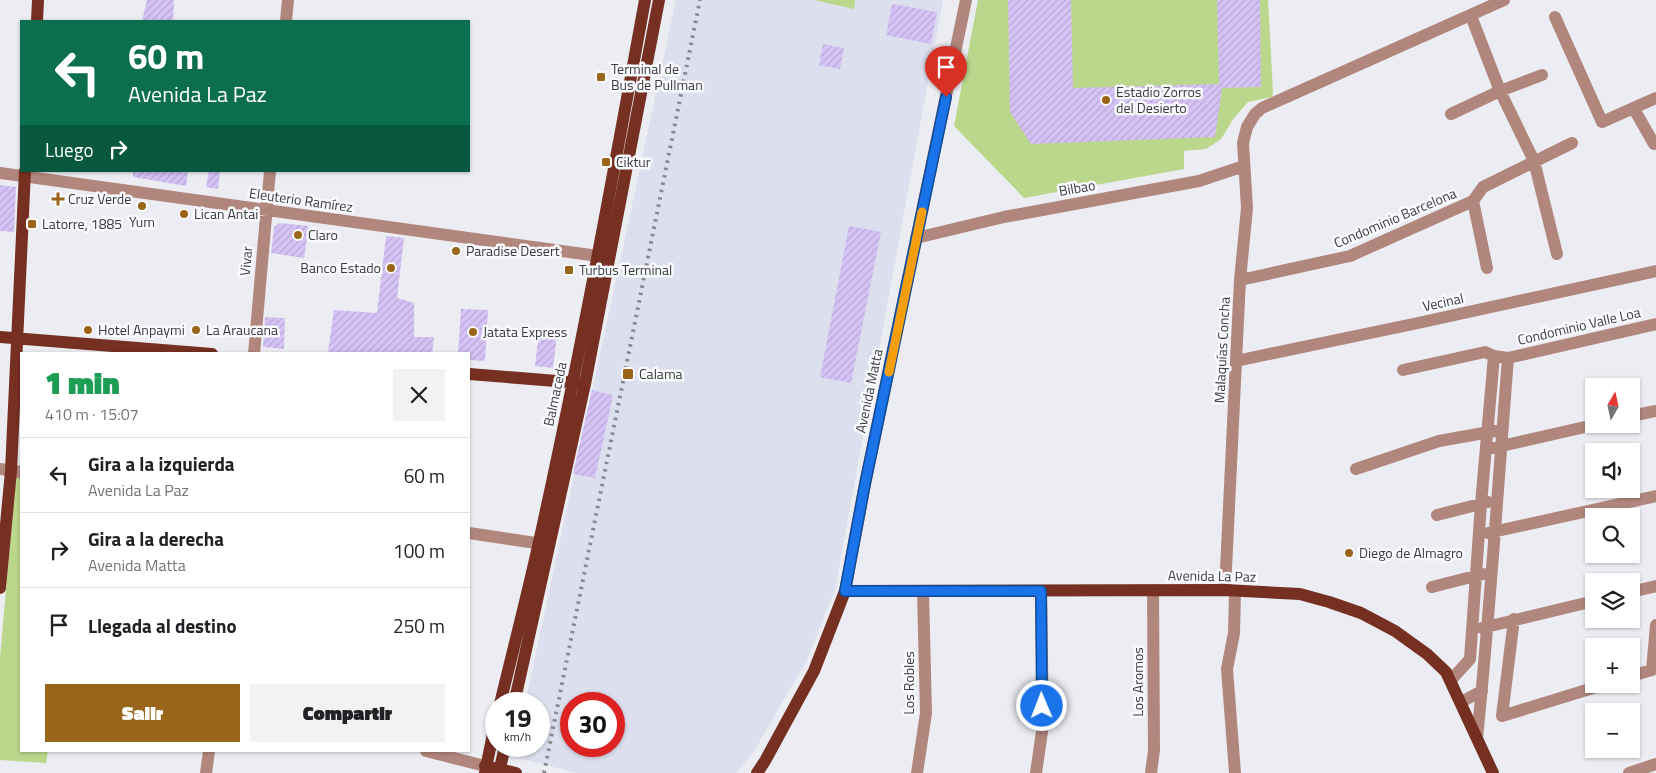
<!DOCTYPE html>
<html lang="es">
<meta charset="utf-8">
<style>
:root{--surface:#fff;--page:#f2f2f2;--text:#202124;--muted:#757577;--line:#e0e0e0;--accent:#986519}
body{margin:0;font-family:"Titillium Web",sans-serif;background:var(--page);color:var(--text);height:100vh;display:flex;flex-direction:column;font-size:19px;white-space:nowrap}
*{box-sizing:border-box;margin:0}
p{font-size:16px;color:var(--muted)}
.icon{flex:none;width:28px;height:28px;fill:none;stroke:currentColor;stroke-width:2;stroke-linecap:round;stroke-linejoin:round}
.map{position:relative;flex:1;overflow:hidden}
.sheet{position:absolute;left:20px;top:352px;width:450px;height:400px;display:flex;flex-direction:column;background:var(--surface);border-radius:0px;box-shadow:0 1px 4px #0004}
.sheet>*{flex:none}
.banner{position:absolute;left:20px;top:20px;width:450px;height:152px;border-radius:0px;box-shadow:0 1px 4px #0004;background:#0b6e4f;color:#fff;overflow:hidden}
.needle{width:32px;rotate:9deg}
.buttons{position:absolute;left:1585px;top:378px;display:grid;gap:10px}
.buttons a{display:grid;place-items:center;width:55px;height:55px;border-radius:0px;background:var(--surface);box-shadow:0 1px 4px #0004;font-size:25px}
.speed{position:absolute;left:485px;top:692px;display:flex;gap:10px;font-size:25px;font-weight:700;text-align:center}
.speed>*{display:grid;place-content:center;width:65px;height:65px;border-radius:50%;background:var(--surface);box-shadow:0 1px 4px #0004;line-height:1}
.speed small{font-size:12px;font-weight:400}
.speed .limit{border:8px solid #d22;background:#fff;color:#111}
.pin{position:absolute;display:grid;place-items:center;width:42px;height:42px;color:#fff;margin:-51px -21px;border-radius:50% 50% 50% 0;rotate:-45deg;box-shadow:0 0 5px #0007}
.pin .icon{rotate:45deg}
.me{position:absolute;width:55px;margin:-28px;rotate:359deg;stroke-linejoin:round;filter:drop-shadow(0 0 4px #0008)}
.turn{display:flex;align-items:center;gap:18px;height:105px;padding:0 25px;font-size:22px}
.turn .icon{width:65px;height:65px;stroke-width:2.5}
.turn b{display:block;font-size:35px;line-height:42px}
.then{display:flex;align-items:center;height:48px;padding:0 25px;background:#0003;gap:10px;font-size:19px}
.round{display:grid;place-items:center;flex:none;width:52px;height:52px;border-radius:0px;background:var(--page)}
.head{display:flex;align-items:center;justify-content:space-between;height:85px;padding:0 25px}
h1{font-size:30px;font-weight:800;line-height:38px;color:#1e9e55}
.cta{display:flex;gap:10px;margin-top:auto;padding:10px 25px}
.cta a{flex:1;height:58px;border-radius:0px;background:var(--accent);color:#fff;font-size:20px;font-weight:800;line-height:58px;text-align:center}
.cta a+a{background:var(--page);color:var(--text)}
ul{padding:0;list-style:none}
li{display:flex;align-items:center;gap:15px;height:75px;padding:0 25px;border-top:1px solid var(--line)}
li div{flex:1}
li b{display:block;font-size:19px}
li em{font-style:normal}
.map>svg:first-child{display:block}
</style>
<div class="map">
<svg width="1656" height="773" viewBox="0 0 1656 773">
<defs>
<pattern id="building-hatch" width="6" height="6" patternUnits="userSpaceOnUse" patternTransform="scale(1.25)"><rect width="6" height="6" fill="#d5c3f6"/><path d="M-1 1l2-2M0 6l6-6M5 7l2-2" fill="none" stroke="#b8a8d4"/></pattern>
</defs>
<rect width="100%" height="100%" fill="#ebedf3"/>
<path fill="#dcdfed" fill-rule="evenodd" d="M676 0H943L835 590 807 660 753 753 736 773H577L514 757 516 746H539V704H525ZM571 704H614V746H571Z"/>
<path fill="#bbd78b" d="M814 0H855L854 9Z
M978 0H1268L1273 91 1272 97 1248 102 1234 118 1221 139 1206 149 1184 151V169L1024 198 954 126Z
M16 476H21V751H48L46 763 0 760V658Z"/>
<path fill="url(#building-hatch)" d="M147 0H174L173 21H142Z
M1008 0H1071L1073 88 1219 84 1217 0H1260L1261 87 1222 88 1215 137 1031 144 1010 112Z
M892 4 937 12 931 44 886 35Z
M823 44 844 48 840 69 819 65Z
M133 171H188L186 186 133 177Z
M209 171H220L218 189 206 187Z
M0 185 16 187 14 232 0 231Z
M280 223 309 226 304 258 271 253 274 227Z
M849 226 881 232 851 383 820 377Z
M386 236 404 238 397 298 414 303V337H434L432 354 328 352 334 310 377 313Z
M461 309 488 310 485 361 469 360V354H458Z
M265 317 285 318 284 349 263 347Z
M539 332 557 334 553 368 535 366Z
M592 390 613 395 595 478 573 474Z"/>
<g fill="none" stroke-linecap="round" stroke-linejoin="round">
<path stroke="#b1867d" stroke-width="12" d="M1471 16 1500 91 1534 161 1557 254
M1555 17 1602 122 1656 98
M286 21 288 0
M1634 109 1654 144
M1451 114 1500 91 1542 75
M0 173 598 256
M1473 201 1487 268
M916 238 1004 217 1199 181 1244 166
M1240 280 1350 256 1473 201 1483 187 1572 143
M254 354 270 171
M1236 361 1418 323 1656 271
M1403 370 1485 352 1494 356 1508 358 1656 324
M1631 416 1656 411
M1493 448 1598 424
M0 469 21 472
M1356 469 1439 441 1495 431
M1437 515 1488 502
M469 533 549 545
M1488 533 1656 496
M1432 587 1483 574
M1225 590 1236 361 1240 280 1247 208 1243 143 1247 127 1255 114 1262 108 1504 0
M845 591 865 484 966 0
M1631 592 1656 586
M1514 619 1502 716 1606 684
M1482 628 1594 601
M1631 676 1652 670 1656 625
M1451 680 1470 659 1481 504 1494 356
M1461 702 1482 691
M1477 738C1490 612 1498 485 1508 358
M426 751 485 766
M206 773 209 751
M917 773 926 713 923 592
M1036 773 1043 725 1041 591
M1151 773 1154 750 1153 590
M1235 773 1227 669 1234 633 1235 591
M1629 773 1656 764"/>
<path stroke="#763022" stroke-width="12" d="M37 21 38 0
M0 337 212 354
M469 374 581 383
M0 588 11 471 25 171
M500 704C513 650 527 596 539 542 579 362 612 181 645 0
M514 704 585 384 659 0
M485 766 516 773
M485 773 496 719
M499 773 505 746
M757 773 765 761 814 671 845 591 1225 590 1300 594 1329 602 1361 613 1395 631 1427 654 1446 672 1493 773"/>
<path stroke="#898a8e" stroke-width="4" stroke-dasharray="2.5 5" stroke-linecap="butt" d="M544 773 700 0"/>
</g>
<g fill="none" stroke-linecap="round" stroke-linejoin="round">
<g stroke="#114b97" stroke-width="12">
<path id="route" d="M946 97 865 484 845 591H1041L1042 706"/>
</g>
<use href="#route" stroke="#1a73e8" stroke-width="9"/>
<path stroke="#f59e0b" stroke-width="9" d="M889 372 922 212"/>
</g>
<g fill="#986519" stroke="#f9fafe" stroke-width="2">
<rect x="596" y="72" width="10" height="10" rx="2.5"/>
<circle cx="1106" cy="100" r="5"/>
<rect x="601" y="157" width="10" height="10" rx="2.5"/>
<path d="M55.5 191.5h5v5h5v5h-5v5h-5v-5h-5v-5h5z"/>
<circle cx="142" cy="206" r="5"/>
<circle cx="184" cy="214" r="5"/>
<rect x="27" y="219" width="10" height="10" rx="2.5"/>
<circle cx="298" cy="235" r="5"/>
<circle cx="456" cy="251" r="5"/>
<circle cx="391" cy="268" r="5"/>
<rect x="564" y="265" width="10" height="10" rx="2.5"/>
<circle cx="88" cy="330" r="5"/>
<circle cx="196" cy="330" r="5"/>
<circle cx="473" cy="332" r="5"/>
<rect x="622" y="368" width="12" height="12" rx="2.5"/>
<circle cx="1349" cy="553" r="5"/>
</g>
<g text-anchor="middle" stroke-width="5" stroke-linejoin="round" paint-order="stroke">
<g font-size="14" fill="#3a3b3d" stroke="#f9fafe" text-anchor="start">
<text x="611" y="74">Terminal de<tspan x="611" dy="16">Bus de Pullman</tspan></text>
<text x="1116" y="97">Estadio Zorros<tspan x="1116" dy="16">del Desierto</tspan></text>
<text x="616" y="167">Ciktur</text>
<text x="68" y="204">Cruz Verde</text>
<text x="194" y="219">Lican Antai</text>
<text x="142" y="227" text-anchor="middle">Yum</text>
<text x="42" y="229">Latorre, 1885</text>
<text x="308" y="240">Claro</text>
<text x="466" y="256">Paradise Desert</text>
<text x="381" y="273" text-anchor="end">Banco Estado</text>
<text x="579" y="275">Turbus Terminal</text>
<text x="98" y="335">Hotel Anpaymi</text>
<text x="206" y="335">La Araucana</text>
<text x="483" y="337">Jatata Express</text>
<text x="639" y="379">Calama</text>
<text x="1359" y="558">Diego de Almagro</text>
</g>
<g font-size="14" fill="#3a3b3d" stroke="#f9fafe">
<text transform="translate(1077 188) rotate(-10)" y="5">Bilbao</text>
<text transform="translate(301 200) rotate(8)" y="5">Eleuterio Ramírez</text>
<text transform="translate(1395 218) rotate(-23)" y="5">Condominio Barcelona</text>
<text transform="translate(246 261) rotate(-85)" y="5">Vivar</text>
<text transform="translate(1443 302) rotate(-12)" y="5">Vecinal</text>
<text transform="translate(1579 326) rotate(-13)" y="5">Condominio Valle Loa</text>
<text transform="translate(1222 350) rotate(-87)" y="5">Malaquías Concha</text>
<text transform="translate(869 391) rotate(-78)" y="5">Avenida Matta</text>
<text transform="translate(555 394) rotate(-78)" y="5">Balmaceda</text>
<text transform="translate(1212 576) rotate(1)" y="5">Avenida La Paz</text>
<text transform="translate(1138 682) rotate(-90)" y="5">Los Aromos</text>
<text transform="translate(909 683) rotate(-90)" y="5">Los Robles</text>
</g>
</g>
</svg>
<div class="buttons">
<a><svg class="needle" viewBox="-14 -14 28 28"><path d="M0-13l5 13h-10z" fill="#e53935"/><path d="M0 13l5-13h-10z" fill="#757577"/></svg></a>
<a><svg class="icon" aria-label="sound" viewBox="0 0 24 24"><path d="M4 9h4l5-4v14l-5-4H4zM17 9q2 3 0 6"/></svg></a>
<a><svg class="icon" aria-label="search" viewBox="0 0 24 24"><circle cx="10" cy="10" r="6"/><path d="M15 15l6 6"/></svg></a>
<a><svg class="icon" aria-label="layers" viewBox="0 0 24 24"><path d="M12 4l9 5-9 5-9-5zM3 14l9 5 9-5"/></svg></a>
<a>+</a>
<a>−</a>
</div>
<div class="speed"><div>19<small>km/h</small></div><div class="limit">30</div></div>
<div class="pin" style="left:946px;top:97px;background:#d93025"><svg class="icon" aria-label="arrive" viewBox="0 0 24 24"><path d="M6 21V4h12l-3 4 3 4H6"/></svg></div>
<svg class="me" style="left:1042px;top:706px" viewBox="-20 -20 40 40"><circle r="17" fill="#1a73e8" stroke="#fff" stroke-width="3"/><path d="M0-11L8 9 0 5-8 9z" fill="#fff"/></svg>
<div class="banner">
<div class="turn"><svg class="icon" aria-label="left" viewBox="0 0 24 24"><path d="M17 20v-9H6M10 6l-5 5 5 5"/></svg><div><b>60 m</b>Avenida La Paz</div></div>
<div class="then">Luego<svg class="icon" aria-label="right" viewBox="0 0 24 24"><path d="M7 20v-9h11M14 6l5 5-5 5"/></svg></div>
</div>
<section class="sheet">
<div class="head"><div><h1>1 min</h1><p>410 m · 15:07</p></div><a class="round"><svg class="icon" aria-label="close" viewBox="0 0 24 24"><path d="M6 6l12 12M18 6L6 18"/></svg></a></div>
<ul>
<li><svg class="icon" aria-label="left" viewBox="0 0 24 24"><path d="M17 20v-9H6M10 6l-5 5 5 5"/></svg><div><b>Gira a la izquierda</b><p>Avenida La Paz</p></div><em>60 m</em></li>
<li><svg class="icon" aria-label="right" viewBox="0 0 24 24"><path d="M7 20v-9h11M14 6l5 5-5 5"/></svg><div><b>Gira a la derecha</b><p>Avenida Matta</p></div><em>100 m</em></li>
<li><svg class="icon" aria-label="arrive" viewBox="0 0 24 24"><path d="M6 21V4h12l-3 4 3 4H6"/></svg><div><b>Llegada al destino</b></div><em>250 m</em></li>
</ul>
<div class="cta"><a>Salir</a><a>Compartir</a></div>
</section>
</div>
